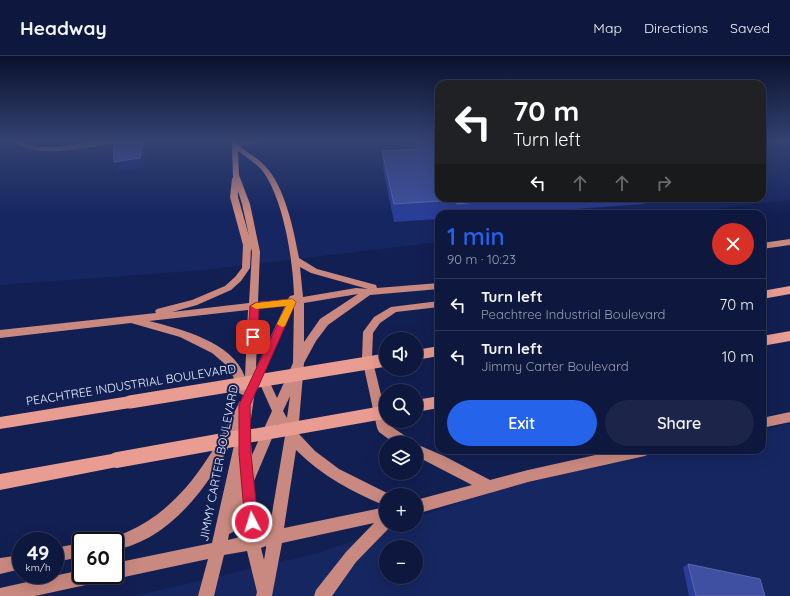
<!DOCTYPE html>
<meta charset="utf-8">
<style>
:root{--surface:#0e173e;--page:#1c2449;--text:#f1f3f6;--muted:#9b9fb0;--line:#2e3658;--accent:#2563eb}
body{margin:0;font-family:Quicksand,sans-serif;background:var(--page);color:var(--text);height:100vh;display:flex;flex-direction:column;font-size:15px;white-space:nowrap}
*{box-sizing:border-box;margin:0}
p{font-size:13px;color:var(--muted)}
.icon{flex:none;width:22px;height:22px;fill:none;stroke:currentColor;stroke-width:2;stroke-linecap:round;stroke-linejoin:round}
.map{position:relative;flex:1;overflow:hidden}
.panel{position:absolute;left:435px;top:154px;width:331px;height:244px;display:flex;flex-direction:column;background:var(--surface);border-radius:12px;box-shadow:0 4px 16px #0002,0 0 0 1px var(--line)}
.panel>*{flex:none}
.hud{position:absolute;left:435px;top:24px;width:331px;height:122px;border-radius:12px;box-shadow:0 4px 16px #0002,0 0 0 1px var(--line);background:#202124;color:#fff;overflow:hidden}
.tools{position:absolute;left:379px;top:276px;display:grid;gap:8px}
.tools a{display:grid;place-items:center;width:44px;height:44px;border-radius:50%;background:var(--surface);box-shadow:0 4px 16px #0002,0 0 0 1px var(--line);font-size:20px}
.speed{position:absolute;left:12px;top:476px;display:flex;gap:8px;font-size:20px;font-weight:700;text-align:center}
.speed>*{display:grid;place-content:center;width:52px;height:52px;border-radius:50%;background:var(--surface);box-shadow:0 4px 16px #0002,0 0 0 1px var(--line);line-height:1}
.speed small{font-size:10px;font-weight:400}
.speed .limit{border:2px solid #111;border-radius:6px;background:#fff;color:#111}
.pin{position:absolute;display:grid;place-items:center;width:34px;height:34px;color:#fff;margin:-17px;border-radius:8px;box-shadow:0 2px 6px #0006}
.me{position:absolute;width:44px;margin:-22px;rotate:355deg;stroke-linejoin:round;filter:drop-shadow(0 0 3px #0008)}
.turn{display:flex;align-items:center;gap:14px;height:84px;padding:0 12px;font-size:18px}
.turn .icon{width:52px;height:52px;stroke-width:2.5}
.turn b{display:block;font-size:28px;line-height:34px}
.lanes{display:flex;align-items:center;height:38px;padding:0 12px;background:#0003;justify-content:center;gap:20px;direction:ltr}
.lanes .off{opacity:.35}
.round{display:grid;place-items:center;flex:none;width:42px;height:42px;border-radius:21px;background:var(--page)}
.summary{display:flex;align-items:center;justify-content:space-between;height:68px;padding:0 12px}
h1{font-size:24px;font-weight:600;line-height:30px;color:var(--accent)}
.button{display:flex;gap:8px;margin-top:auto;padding:8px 12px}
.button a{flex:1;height:46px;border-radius:24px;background:var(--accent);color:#fff;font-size:16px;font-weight:600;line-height:46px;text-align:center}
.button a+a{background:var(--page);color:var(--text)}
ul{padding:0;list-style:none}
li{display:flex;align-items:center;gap:12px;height:52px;padding:0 12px;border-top:1px solid var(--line)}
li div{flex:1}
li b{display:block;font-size:15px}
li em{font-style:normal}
header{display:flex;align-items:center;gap:24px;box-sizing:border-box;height:56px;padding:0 20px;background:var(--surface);border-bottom:1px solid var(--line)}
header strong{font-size:19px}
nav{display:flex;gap:22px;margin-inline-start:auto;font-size:14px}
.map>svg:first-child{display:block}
</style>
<header>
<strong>Headway</strong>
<nav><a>Map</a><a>Directions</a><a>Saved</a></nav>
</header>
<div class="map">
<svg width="790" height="540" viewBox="0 0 790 540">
<rect width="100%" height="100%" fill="#121f52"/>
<path fill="#162660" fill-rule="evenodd" d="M0 84H439V142H762V84H790V144L670 158H439V186L205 214 0 229Z
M790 367V540H134L318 497 397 469H416V462L497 433 671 394H762V374ZM386 491H416V521H386Z"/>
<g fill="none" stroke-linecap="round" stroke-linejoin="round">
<path fill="#775853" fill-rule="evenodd" d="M12 84C18 83 21 86 26 88 34 91 43 91 51 91 74 90 101 82 122 84L119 86C92 91 34 105 12 84Z
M258 84H271L268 86 235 91 232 89 235 87Z"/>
<path fill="#c98980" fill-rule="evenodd" d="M229 84H235C243 95 256 100 265 110 285 130 294 175 299 202L317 213 376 229 377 232 439 227V233L370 239 328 269 316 285 304 307 298 377 315 395 339 413 391 439H386V450C352 436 322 420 296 394L284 472 386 451V469H392L356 506 332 540H314L316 534 346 496 374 467 282 487 272 540H256L257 536 247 495 224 499 214 540H198L208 503 115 523 110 520 109 519H115V507L212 487 237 376C212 425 173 483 115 494V485H109L110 482C116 479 122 479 127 476 184 451 213 397 240 345H242L243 339 239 337 233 320 225 308 212 297 180 281 131 267 0 282V274L156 257 155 255 157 253 192 244 225 230 235 221 242 212 243 189 230 141 232 123 233 121 232 89ZM238 95C247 102 258 108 264 117 284 146 293 205 294 239L290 240 288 243 258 246 260 196 250 148 239 119ZM238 135 242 148 249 180 238 141ZM251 192 252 196 249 247 172 256 197 249 231 234 241 225 250 212ZM300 211 311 217 368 233 356 232 303 241ZM358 238 320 263 304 286V247ZM294 249 293 307 277 342 265 316ZM285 250 256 312 258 253ZM248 254 245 321C233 286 181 273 149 265ZM260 328 272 355 252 399 251 388 248 383 255 335 257 334ZM290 340 287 362 283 355ZM278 368 285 380 269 475 259 478 254 425ZM243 453 244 480 228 484 229 478 233 476ZM266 490V492L264 504 261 492Z
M790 183V189L762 193V187Z
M439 245V251L396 256 380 267 373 277 372 302 386 359C386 374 405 374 410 387H394L379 376 377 372 362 302 363 276 374 261 391 251Z
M790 356V366L762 372V362Z
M416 388 444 400 490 424 528 414 618 394H651L649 398 645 400 528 426 416 458V444L472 429 416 400Z
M81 487V501L55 506V492Z
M21 499V513L0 518V502Z
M81 514V519H103L100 524 95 527 35 540H0V532Z"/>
<path fill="#e99c92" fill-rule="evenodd" d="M790 230V238L762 243V235Z
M790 275V285L762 290V280Z
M439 290V300L416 304V294Z
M130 340 135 342 137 346 135 350 130 352 0 373V361Z
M439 340V352L416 356V344Z
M117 397 122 399 125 404 122 409 117 411 0 434V418Z"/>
<path stroke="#e99c92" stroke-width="13" d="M130 346 386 304
M233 383 386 356"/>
<path stroke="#e99c92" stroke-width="16" d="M117 404 239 382"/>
</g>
<path fill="#2a3d98" d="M416 86 439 142H646L644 148 506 158H439V163L394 166 383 112 382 95 416 93Z
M688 508 765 540H689L683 511Z"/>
<path fill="#182977" d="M142 84H145L147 98 144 111 118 115 114 106Z"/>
<path fill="#3f50a2" stroke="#5a69b0" d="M113 84H142L143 89 140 102 114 106Z
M439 85V142H486L476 143 477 146 457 148 455 144 394 148 382 95 418 93 416 86Z
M688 508 760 523 765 540H696Z"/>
<linearGradient id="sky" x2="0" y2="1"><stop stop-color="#0a112d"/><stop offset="0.53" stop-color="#334271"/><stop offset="1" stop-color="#334271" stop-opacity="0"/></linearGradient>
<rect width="790" height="159" fill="url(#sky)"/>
<path fill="#e11d48" stroke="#92132f" d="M292 243 296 246 250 349 251 398 258 466 256 471 252 473 247 471 245 466 239 398V349L286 250 259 253 258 281 253 284 248 281 250 250 255 247Z"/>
<path fill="#f59e0b" d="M292 243 296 246 285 270 282 271 277 268 286 250 256 253 251 250 256 247Z"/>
<g text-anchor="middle" stroke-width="4" stroke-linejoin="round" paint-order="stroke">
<g font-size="12" fill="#e9effc" stroke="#121f52">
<text transform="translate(131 329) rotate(-9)" y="4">PEACHTREE INDUSTRIAL BOULEVARD</text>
<text transform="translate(219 407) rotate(-79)" y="4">JIMMY CARTER BOULEVARD</text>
</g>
</g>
</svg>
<div class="tools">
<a><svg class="icon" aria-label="sound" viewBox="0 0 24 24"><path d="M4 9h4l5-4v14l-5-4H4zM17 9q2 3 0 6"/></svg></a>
<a><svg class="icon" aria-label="search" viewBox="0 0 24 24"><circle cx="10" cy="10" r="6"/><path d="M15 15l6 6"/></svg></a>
<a><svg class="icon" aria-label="layers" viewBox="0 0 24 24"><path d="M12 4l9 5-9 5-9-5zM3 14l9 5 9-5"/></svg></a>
<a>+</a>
<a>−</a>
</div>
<div class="speed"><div>49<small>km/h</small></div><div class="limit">60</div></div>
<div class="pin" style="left:253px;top:281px;background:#d93025"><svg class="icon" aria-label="arrive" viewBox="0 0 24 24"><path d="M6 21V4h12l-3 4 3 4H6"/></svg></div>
<svg class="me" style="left:252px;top:466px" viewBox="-20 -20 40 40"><circle r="17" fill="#e11d48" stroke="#fff" stroke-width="3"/><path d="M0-11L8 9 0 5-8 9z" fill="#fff"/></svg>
<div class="hud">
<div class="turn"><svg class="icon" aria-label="left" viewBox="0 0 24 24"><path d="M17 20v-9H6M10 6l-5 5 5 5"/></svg><div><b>70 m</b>Turn left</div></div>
<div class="lanes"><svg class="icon" aria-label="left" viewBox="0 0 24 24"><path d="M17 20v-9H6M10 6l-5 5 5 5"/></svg><svg class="icon off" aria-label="ahead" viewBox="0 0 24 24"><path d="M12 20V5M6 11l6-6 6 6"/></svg><svg class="icon off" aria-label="ahead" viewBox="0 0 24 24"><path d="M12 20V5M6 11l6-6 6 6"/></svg><svg class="icon off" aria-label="right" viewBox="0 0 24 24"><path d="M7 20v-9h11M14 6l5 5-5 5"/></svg></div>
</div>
<section class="panel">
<div class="summary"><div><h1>1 min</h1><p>90 m · 10:23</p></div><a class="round" style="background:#d93025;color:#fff"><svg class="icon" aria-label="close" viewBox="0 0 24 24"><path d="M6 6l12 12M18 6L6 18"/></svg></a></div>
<ul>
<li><svg class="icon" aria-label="left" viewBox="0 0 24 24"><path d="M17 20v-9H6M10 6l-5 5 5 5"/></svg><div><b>Turn left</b><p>Peachtree Industrial Boulevard</p></div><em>70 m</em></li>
<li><svg class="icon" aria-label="left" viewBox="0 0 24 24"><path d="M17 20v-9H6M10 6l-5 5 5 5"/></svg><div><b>Turn left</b><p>Jimmy Carter Boulevard</p></div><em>10 m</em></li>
</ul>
<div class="button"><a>Exit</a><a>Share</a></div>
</section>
</div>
